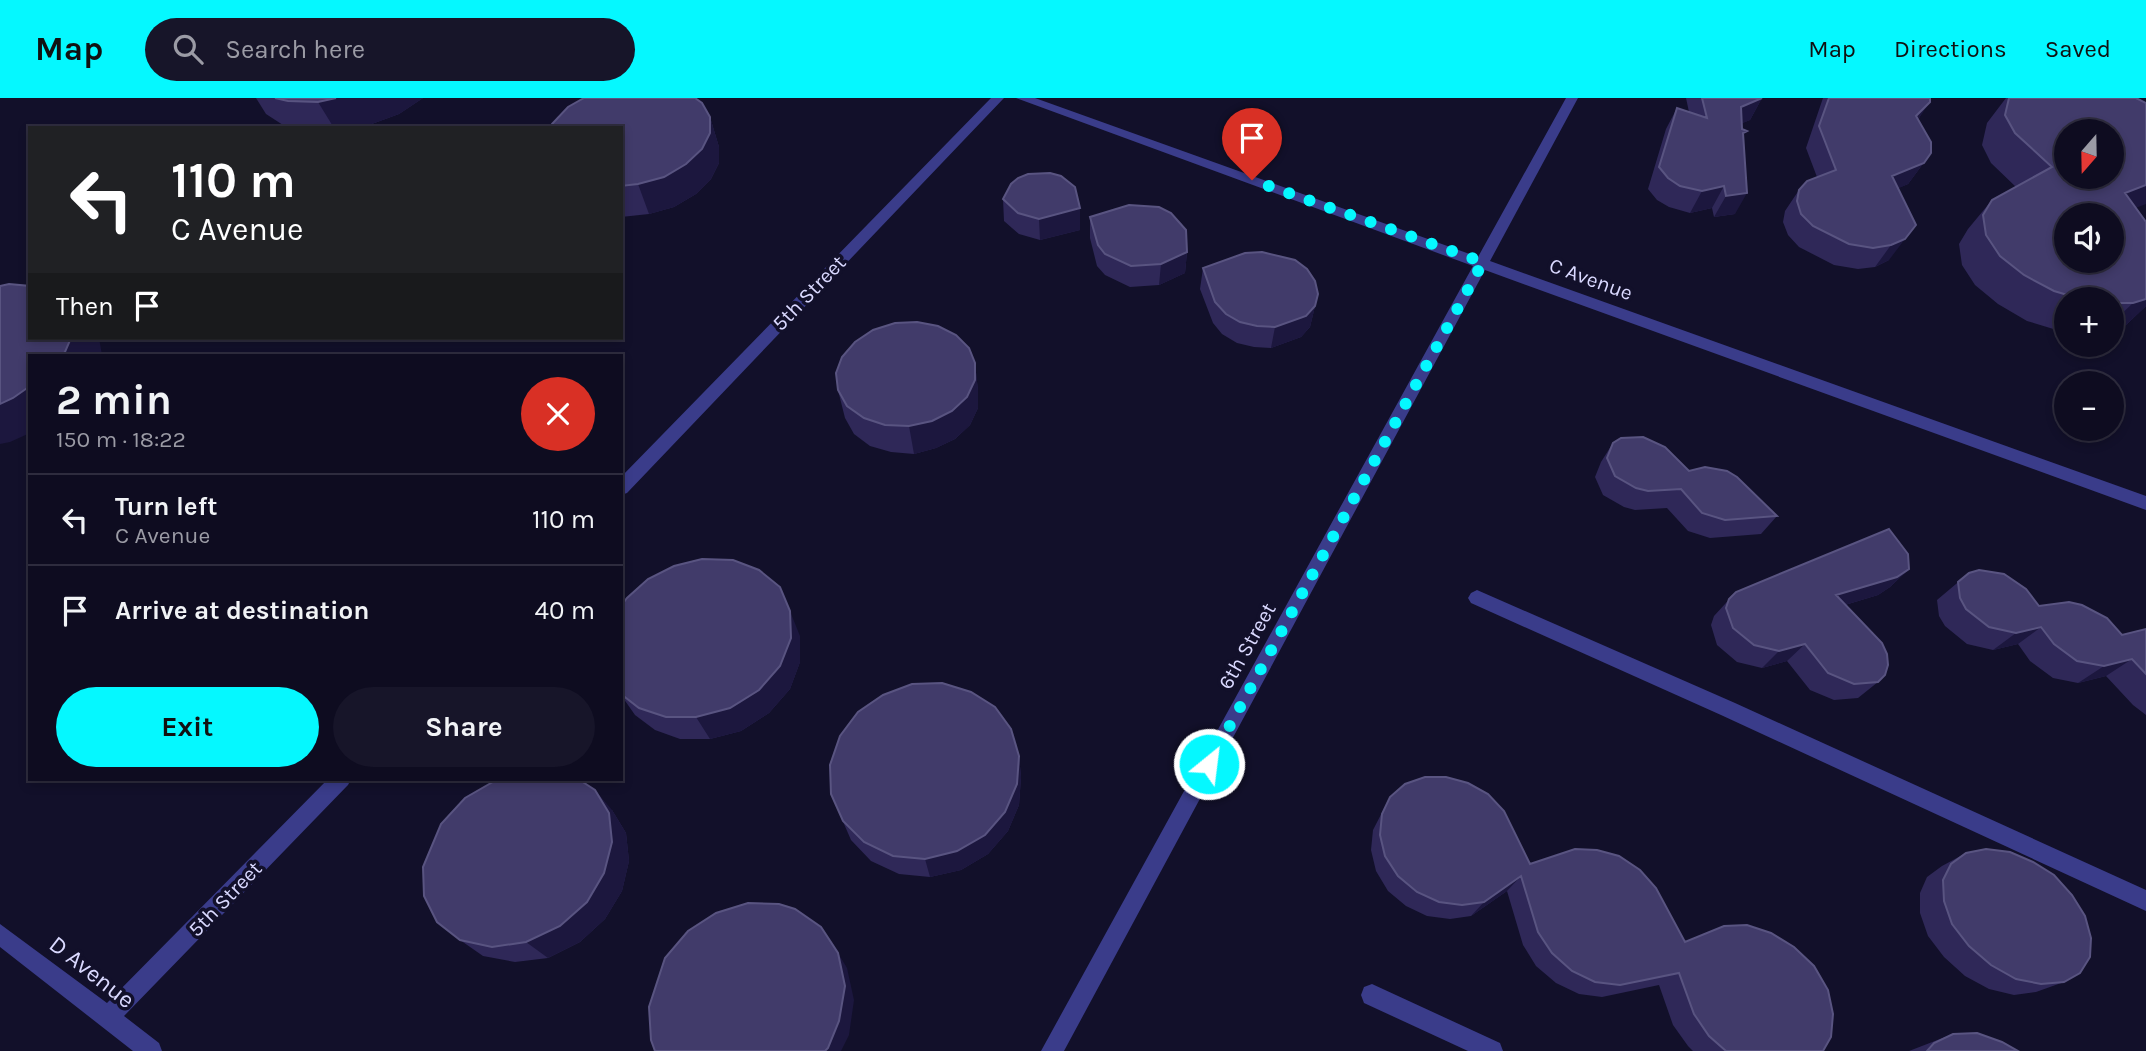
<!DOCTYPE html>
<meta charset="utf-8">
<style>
:root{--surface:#0e0c20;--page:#171529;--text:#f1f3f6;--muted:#9b9ba5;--line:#2e2c3e;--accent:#05f8ff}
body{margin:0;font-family:Karla,sans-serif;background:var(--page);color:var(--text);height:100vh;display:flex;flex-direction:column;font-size:26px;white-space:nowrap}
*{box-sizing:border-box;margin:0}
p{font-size:23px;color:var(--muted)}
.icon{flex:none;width:38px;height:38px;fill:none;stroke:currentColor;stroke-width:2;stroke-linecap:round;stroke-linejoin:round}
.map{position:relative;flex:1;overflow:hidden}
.details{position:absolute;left:28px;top:256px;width:595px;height:427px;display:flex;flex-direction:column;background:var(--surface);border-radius:0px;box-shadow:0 4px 10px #0003,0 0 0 2px var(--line)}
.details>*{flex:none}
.top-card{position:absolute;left:28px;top:28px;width:595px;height:214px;border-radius:0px;box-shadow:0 4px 10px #0003,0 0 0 2px var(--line);background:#202124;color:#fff;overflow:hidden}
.needle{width:46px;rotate:200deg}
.buttons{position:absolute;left:2054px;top:21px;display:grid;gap:14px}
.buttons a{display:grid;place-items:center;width:70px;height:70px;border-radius:50%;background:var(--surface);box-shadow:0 4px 10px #0003,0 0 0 2px var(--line);font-size:35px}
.pin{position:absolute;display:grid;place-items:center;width:60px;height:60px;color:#fff;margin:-72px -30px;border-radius:50% 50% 50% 0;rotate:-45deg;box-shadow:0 0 7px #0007}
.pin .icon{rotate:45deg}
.me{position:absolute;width:77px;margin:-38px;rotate:29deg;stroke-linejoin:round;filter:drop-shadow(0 0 5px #0008)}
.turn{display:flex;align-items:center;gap:24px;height:147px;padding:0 28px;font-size:32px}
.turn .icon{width:91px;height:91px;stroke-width:2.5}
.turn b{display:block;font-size:49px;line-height:60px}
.then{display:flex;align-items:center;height:66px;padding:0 28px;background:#0003;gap:14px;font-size:26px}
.round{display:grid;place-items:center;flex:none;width:74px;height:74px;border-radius:37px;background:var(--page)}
.head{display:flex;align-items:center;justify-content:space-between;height:119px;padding:0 28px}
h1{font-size:42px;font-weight:700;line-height:52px}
.cta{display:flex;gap:14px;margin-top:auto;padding:14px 28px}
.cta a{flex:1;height:80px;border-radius:42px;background:var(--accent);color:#111;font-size:28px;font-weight:700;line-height:80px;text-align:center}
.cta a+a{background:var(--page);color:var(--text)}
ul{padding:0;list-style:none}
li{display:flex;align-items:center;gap:21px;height:91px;padding:0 28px;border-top:2px solid var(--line)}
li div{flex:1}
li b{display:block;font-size:26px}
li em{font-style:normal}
header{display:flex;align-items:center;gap:42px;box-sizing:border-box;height:98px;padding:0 35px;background:var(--accent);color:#111}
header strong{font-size:33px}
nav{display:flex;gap:38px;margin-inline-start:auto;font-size:24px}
.search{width:490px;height:63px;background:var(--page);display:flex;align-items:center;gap:18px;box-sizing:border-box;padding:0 24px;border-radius:38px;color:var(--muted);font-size:26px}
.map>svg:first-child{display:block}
</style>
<header>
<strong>Map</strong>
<div class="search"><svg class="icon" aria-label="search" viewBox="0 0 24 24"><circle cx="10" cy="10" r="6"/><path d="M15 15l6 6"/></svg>Search here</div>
<nav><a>Map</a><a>Directions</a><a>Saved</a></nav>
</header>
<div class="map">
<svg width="2146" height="953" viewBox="0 0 2146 953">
<rect width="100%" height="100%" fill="#12102a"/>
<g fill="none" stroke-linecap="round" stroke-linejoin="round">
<path fill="#3a3c8a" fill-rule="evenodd" d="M991 0H1004L627 395 621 397V379Z
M1016 0H1035L1478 159 1566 0H1578L1490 163 2146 398V412L1485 172 1064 953H1041L1473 168Z
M1477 492 1735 605 2146 792V813L1721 617 1471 505 1468 500 1471 495Z
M328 681H351L348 687 124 918 159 945 162 953H133L0 849V826L107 905Z
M1372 886 1500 945 1503 953H1468L1364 905 1361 897 1364 889Z"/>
</g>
<path fill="#2f2858" d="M256 0H423L399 16 369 27 357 30H292L283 27 266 16Z
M1686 0H1762L1750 22 1742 25 1743 39 1735 116 1714 119 1712 110 1690 115 1669 109 1657 102 1648 91 1666 31 1677 10 1689 14Z
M1823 0H1930L1918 22 1931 55 1908 86 1898 90 1889 162 1875 169 1858 171 1834 167 1799 149 1788 137 1783 124 1785 113 1799 92 1817 79 1806 50Z
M2006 0H2136L2135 110 2146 124V208L2126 227 2112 231V201H2067V233H2060L2027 223 1998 206 1975 187 1962 167 1959 146 1968 131 1992 102 2016 89 1991 65 1982 47 1987 25Z
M710 19 719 49V65L711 81 696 96 674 109 649 116 621 119V30Z
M1003 101 1080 132 1040 142 1019 136 1004 123Z
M1090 119 1187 154 1185 175 1159 187 1130 189 1105 177 1097 168 1090 140Z
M1203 170 1318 196 1310 229 1301 239 1271 250 1254 249 1237 245 1222 236 1213 225 1200 191Z
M975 265 978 293V310L970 327 955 341 936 350 914 356 891 354 870 348 854 336 845 320 838 292Z
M1613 345 1689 373 1777 418 1761 436 1710 440 1688 433 1667 410 1635 412 1624 409 1603 397 1595 379 1601 364Z
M1909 471 1890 489 1878 497 1845 507 1878 584 1858 600 1834 602 1810 592 1787 563 1762 570 1737 564 1717 547 1711 527 1714 518 1736 494Z
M1969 475 2039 508 2122 537 2146 531V617L2133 607 2106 578 2078 585 2053 580 2030 563 2018 546 1993 552 1967 546 1945 528 1939 518 1937 502Z
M621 508 800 538V564L790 591 769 615 741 633 710 641H680L655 632 635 617 621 597Z
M1019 658 1021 679 1019 707 1008 733 988 756 961 772 930 779 899 776 871 763 851 742 831 696Z
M1390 699 1685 844 1823 953H1693L1688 948 1673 927 1659 887 1602 899 1579 896 1556 885 1536 868 1523 847 1507 793 1471 818 1450 821 1427 818 1406 808 1388 793 1376 773 1371 752 1373 732Z
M612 712 626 735 629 763 622 793 605 821 580 844 548 860 515 864 483 858 460 842Z
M1966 755 2064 884 2036 894 2014 897 1989 891 1965 878 1944 859 1928 838 1920 815V795L1927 779 1942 768Z
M1953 936 2018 953H1909Z"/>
<path fill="#1c173e" d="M336 0H423L399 16 369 27 357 30H334L318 4Z
M1762 0 1750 22 1729 31 1741 9Z
M1930 4 1915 26 1916 18Z
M710 19 719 49V65L711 81 696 96 674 109 649 116 638 86Z
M1931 55 1908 86 1877 100 1892 78Z
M2146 87V106L2112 119 2125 95Z
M1724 88 1712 110 1690 115 1702 93Z
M1747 95 1735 116 1714 119 1726 98Z
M1080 110V132L1040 142 1039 121Z
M1905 141 1889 162 1875 169 1891 147Z
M1187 154 1185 175 1159 187 1161 166Z
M1318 196 1310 229 1301 239 1271 250 1275 229Z
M2146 201V208L2126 227 2112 231V225L2133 205Z
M71 240H99L102 257H62Z
M975 265 978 293V310L970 327 955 341 936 350 914 356 909 328Z
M30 288V335L10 344 0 346V306Z
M1909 471 1890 489 1878 497 1818 515 1836 497Z
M790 513 800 538V564L790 591 769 615 741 633 710 641 696 619Z
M2041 529 2018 546 1993 552 2016 535Z
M1805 546 1787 563 1762 570 1779 553Z
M2132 561 2106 578 2078 585 2104 568Z
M1019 658 1021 679 1019 707 1008 733 988 756 961 772 930 779 925 761Z
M595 692 612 712 626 735 629 763 622 793 605 821 580 844 548 860 526 844Z
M1521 778 1507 793 1471 818 1484 804Z
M838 855 847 870 854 902 849 937 841 953H825Z"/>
<path fill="#413b6a" stroke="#595481" stroke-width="2" fill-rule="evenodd" d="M275 0H336L318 4 288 3Z
M584 0H695L702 5 710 19V35L702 51 686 66 664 79 638 86 621 88V30H551L552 26 568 9Z
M1702 0H1762L1741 9 1742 31 1747 33 1743 35 1747 95 1726 98 1724 88 1702 93 1680 88 1668 80 1659 69 1677 10 1707 20Z
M1829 0H1930V4L1916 18 1931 44V55L1924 65 1892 78 1916 127 1905 141 1891 147 1873 150 1849 146 1813 128 1801 116 1797 103 1799 92 1807 83 1836 72 1819 28Z
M2009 0H2136L2146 5V87L2125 95 2146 124V201L2133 205H2112V201H2081L2054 193 2024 177 2000 158 1986 137 1983 117 1992 102 2052 69 2015 35 2005 17ZM2067 33H2112V79H2067ZM2067 117H2112V163H2067Z
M1050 75 1061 78 1075 89 1080 110 1039 121 1018 115 1003 101 1011 86 1018 80 1028 76Z
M1129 107 1159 109 1171 115 1186 132 1187 154 1161 166 1131 168 1105 156 1098 147 1090 119Z
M1262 154 1295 162 1307 171 1315 183 1318 196 1315 208 1306 218 1275 229 1257 228 1240 224 1226 216 1215 204 1203 170 1245 155Z
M9 186 30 188V240H71L65 254 62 257H30V288L13 300 0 306V188Z
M917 224 938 228 956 237 969 250 975 265V282L967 299 952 313 932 323 909 328 885 327 864 320 847 308 838 292 836 275 842 259 855 244 873 232 895 225Z
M1643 339 1665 349 1689 373 1705 369 1727 373 1737 379 1777 418 1725 422 1702 415 1681 391 1648 393 1636 390 1615 378 1607 360 1613 345 1621 340Z
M1889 431 1908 456 1909 471 1897 479 1836 497 1882 545 1887 556 1888 567 1885 577 1878 584 1854 586 1828 575 1805 546 1779 553 1754 547 1733 530 1726 510 1729 501 1736 494Z
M702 461 733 462 759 472 780 489 790 513 791 540 780 568 759 592 730 610 696 619H666L639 610 621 596V508L627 500 648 481 674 468Z
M1979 472 2004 476 2026 491 2039 508 2069 504 2082 507 2107 520 2122 537 2146 531V576L2132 561 2104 568 2077 563 2054 546 2041 529 2016 535 1989 529 1966 511 1960 500 1958 484 1969 475Z
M942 585 971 594 995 609 1011 631 1019 658 1017 686 1005 714 985 737 957 753 925 761 893 758 864 744 843 723 831 696 830 667 840 638 858 614 883 597 912 586Z
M1425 679H1446L1468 685 1488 696 1504 713 1530 766 1575 751 1597 752 1619 758 1640 772 1656 790 1685 844 1724 828 1747 827 1771 835 1794 849 1814 868 1828 892 1833 916 1831 939 1823 953H1726L1709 938 1694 916 1679 875 1620 887 1595 884 1572 873 1552 855 1538 834 1521 778 1484 804 1462 807 1439 804 1417 794 1398 778 1385 758 1380 737 1382 716 1390 699 1405 686Z
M498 681H578L595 692 609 715 612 744 604 775 587 804 560 828 526 844 492 849 460 842 437 824 424 798 423 769 441 726 465 700Z
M1986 751 2010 754 2033 764 2054 777 2072 797 2085 818 2091 840 2090 859 2080 875 2064 884 2041 886 2016 881 1991 867 1969 848 1952 826 1944 803 1943 782 1951 766 1966 755Z
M748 805 779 806 795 811 821 829 838 855 845 888 839 923 828 950 825 953H655L651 942 649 909 665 860 688 833 716 815Z
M1977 935 2002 944 2018 953H1927L1934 945 1953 936Z"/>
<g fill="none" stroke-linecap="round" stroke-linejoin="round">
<path stroke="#05f8ff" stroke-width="12" stroke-dasharray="0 21.6" d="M1209 666 1483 164 1252 82"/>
</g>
<g text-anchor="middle" stroke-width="7" stroke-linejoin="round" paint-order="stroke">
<g font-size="21" fill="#dad9ff" stroke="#12102a">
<text transform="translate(1591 181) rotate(20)" y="7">C Avenue</text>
<text transform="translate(809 195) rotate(-46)" y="7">5th Street</text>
<text transform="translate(1247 548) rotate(-61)" y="7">6th Street</text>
<text transform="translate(225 801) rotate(-46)" y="7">5th Street</text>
</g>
<g font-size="24" fill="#dad9ff" stroke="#12102a">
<text transform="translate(92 874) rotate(38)" y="8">D Avenue</text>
</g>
</g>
</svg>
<div class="buttons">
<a><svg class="needle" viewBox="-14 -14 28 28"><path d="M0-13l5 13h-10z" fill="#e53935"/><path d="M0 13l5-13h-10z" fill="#9b9ba5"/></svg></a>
<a><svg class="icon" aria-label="sound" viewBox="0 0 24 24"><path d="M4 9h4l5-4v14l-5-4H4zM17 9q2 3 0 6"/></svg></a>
<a>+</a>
<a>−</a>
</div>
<div class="pin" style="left:1252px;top:82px;background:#d93025"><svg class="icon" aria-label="arrive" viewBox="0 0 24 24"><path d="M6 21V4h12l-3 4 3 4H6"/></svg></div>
<svg class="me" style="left:1209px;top:666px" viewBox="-20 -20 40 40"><circle r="17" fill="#05f8ff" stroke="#fff" stroke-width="3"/><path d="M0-11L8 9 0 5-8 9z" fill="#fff"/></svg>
<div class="top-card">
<div class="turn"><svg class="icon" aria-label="left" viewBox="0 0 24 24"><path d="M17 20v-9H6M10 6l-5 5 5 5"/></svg><div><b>110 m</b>C Avenue</div></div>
<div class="then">Then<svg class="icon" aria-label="arrive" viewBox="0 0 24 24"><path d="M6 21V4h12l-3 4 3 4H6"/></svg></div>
</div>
<section class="details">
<div class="head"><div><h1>2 min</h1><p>150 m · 18:22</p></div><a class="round" style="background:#d93025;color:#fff"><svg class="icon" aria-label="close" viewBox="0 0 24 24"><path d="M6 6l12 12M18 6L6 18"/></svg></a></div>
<ul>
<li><svg class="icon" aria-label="left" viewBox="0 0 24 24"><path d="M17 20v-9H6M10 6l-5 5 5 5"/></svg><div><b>Turn left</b><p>C Avenue</p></div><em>110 m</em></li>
<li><svg class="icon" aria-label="arrive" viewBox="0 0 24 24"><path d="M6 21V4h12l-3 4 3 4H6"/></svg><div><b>Arrive at destination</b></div><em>40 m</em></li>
</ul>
<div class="cta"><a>Exit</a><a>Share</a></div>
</section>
</div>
